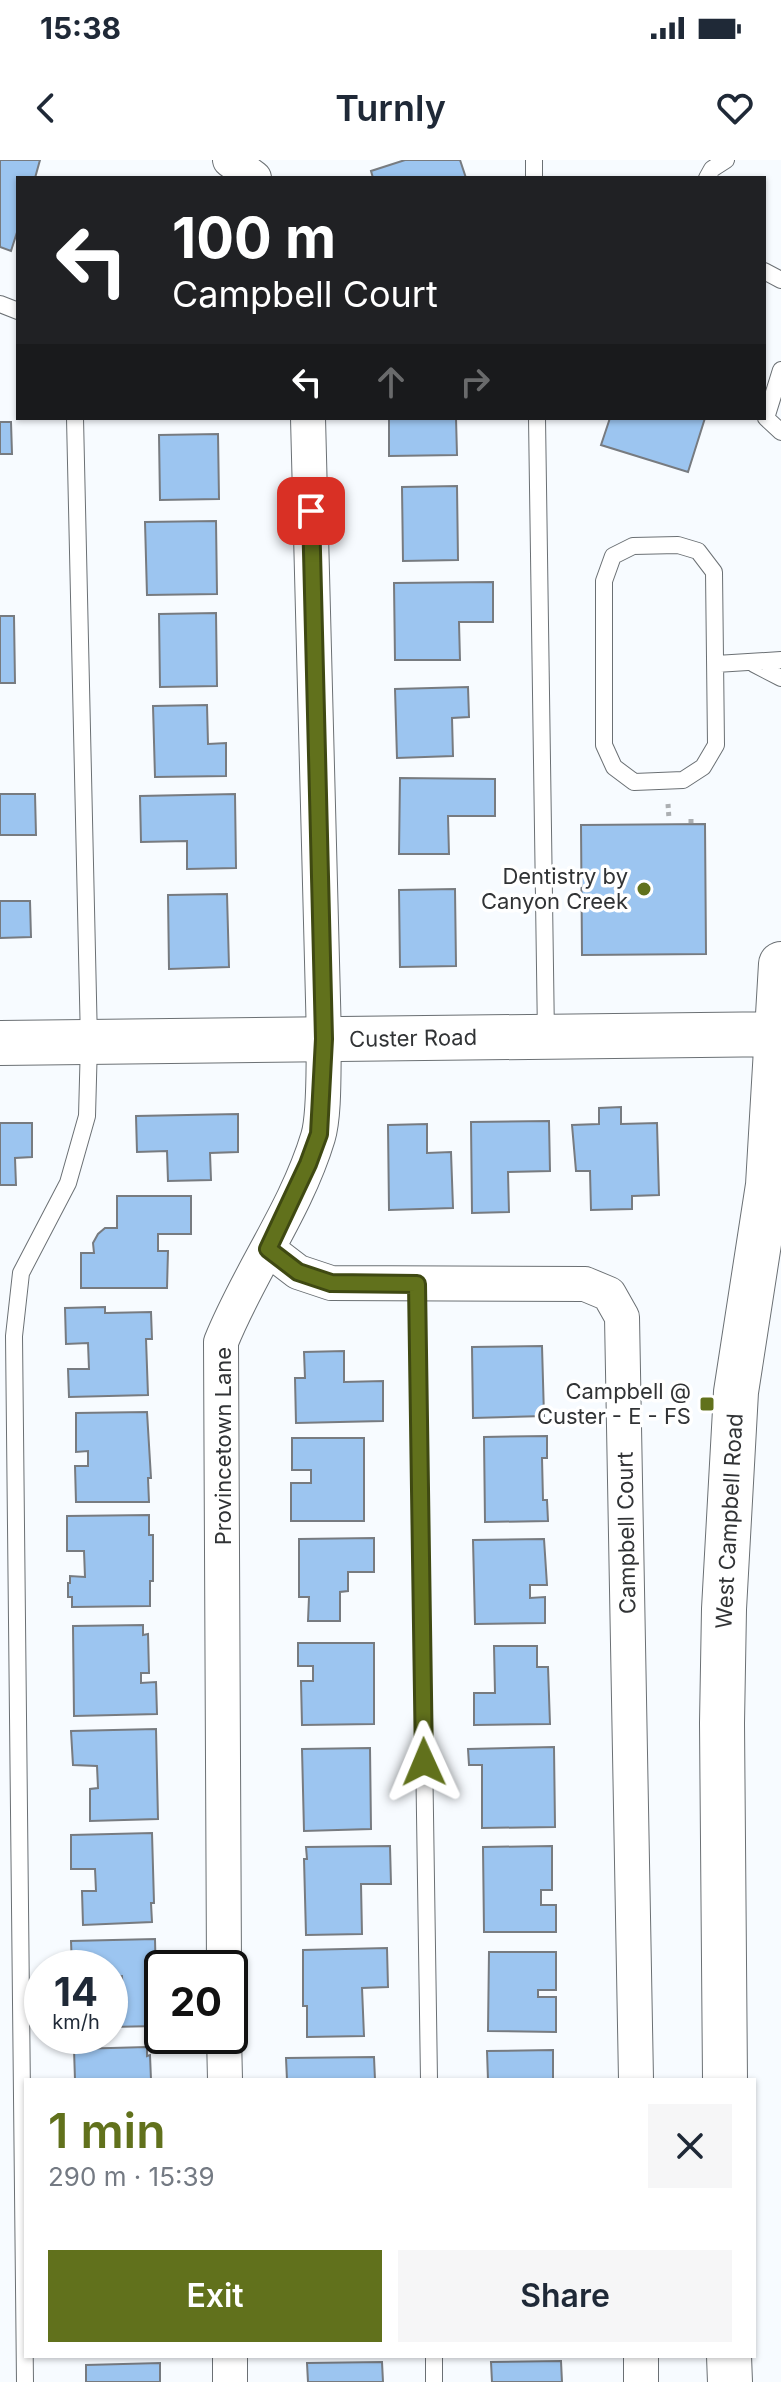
<!DOCTYPE html>
<meta charset="utf-8">
<style>
:root{--surface:#fff;--page:#f6f6f7;--text:#1f2937;--muted:#747a83;--accent:#61711c}
body{margin:0;font-family:Inter,sans-serif;background:var(--page);color:var(--text);height:100vh;display:flex;flex-direction:column;font-size:30px;white-space:nowrap}
*{box-sizing:border-box;margin:0}
p{font-size:26px;color:var(--muted)}
.icon{flex:none;width:44px;height:44px;fill:none;stroke:currentColor;stroke-width:2;stroke-linecap:round;stroke-linejoin:round}
.map{position:relative;flex:1;overflow:hidden}
.side{position:absolute;left:24px;top:1918px;width:732px;height:280px;display:flex;flex-direction:column;background:var(--surface);border-radius:0px;box-shadow:0 2px 6px #0004}
.side>*{flex:none}
.top-card{position:absolute;left:16px;top:16px;width:750px;height:244px;border-radius:0px;box-shadow:0 2px 6px #0004;background:#202124;color:#fff;overflow:hidden}
.speed{position:absolute;left:24px;top:1790px;display:flex;gap:16px;font-size:40px;font-weight:700;text-align:center}
.speed>*{display:grid;place-content:center;width:104px;height:104px;border-radius:50%;background:var(--surface);box-shadow:0 2px 6px #0004;line-height:1}
.speed small{font-size:20px;font-weight:400}
.speed .limit{border:4px solid #111;border-radius:12px;background:#fff;color:#111}
.pin{position:absolute;display:grid;place-items:center;width:68px;height:68px;color:#fff;margin:-34px;border-radius:16px;box-shadow:0 4px 12px #0006}
.me{position:absolute;width:88px;margin:-44px;rotate:359deg;stroke-linejoin:round;filter:drop-shadow(0 0 6px #0008)}
.turn{display:flex;align-items:center;gap:28px;height:168px;padding:0 24px;font-size:36px}
.turn .icon{width:104px;height:104px;stroke-width:2.5}
.turn b{display:block;font-size:56px;line-height:68px}
.lanes{display:flex;align-items:center;height:76px;padding:0 24px;background:#0003;justify-content:center;gap:40px;direction:ltr}
.lanes .off{opacity:.35}
.round{display:grid;place-items:center;flex:none;width:84px;height:84px;border-radius:0px;background:var(--page)}
.overview{display:flex;align-items:center;justify-content:space-between;height:136px;padding:0 24px}
h1{font-size:48px;font-weight:600;line-height:60px;color:var(--accent)}
.button{display:flex;gap:16px;margin-top:auto;padding:16px 24px}
.button a{flex:1;height:92px;border-radius:0px;background:var(--accent);color:#fff;font-size:32px;font-weight:600;line-height:92px;text-align:center}
.button a+a{background:var(--page);color:var(--text)}
.status{display:flex;justify-content:space-between;align-items:center;height:56px;padding:0 40px;background:var(--surface);direction:ltr}
.status svg{height:22px;fill:currentColor}
header{display:flex;justify-content:space-between;align-items:center;height:104px;padding:0 24px;background:var(--surface);font-size:36px;font-weight:600}
.map>svg:first-child{display:block}
</style>
<div class="status"><b>15:38</b><svg viewBox="0 0 49 12"><path d="M0 12V9h3v3zM5 12V6h3v6zM10 12V3h3v9zM15 12V0h3v12zM26 1h20v11H26zM47 4h2v5h-2z"/></svg></div>
<header><svg class="icon" aria-label="back" viewBox="0 0 24 24"><path d="M15 5l-7 7 7 7"/></svg>Turnly<svg class="icon" aria-label="heart" viewBox="0 0 24 24"><path d="M12 20l-8-8c-3-5 5-10 8-4 3-6 11-1 8 4z"/></svg></header>
<div class="map">
<svg width="781" height="2222" viewBox="0 0 781 2222">
<rect width="100%" height="100%" fill="#f7fbff"/>
<path fill="#9cc5f0" stroke="#777b80" stroke-width="2" d="M0 0H40L35 18H18V69L11 91 0 87Z
M405 0H460L466 18H373L371 11Z
M389 258H456L457 295 389 296Z
M610 258H705L688 312 601 285Z
M0 262H11L12 294H0Z
M218 274 219 339 160 340 159 275Z
M457 326 458 400 403 401 402 327Z
M216 361 217 434 147 435 145 362Z
M493 422V462H459L460 500H395L394 423Z
M216 453 217 526 160 527 159 454Z
M0 456H14L15 523H0Z
M468 527 469 557 452 558 453 596 397 598 395 529Z
M207 545 208 584 226 583V616L155 617 153 546Z
M400 618 495 619V656H448L449 694H399Z
M0 634H35L36 675H0Z
M235 634 236 708 187 709V681L141 682 140 636Z
M705 664 706 794 582 795 581 665Z
M455 729 456 806 400 807 399 730Z
M227 734 229 807 169 809 168 735Z
M0 741H30L31 777 0 778Z
M621 947V964L657 963 659 1035 632 1036V1049L591 1050 590 1011H576L572 965 599 964V948Z
M238 954V992L210 993 211 1020 168 1021 167 991 137 992 136 956Z
M549 961 550 1011 508 1012 509 1052 472 1053 471 962Z
M0 963H32V997L15 998 16 1025H0Z
M427 964V993L451 992 453 1048 389 1050 388 965Z
M117 1036H191V1074H158V1091H168L167 1128H81V1093H94L93 1083 98 1074 105 1068H117Z
M105 1147V1153L151 1152 152 1179H146L148 1235 69 1237 68 1209H89L88 1183 66 1184 65 1148Z
M542 1186 544 1256 473 1258 472 1187Z
M344 1191V1222L383 1221V1261L296 1263 295 1218H305L304 1192Z
M147 1252 151 1318H148L149 1342H76L75 1306H88V1291L76 1292V1253Z
M547 1276V1298H542L543 1340H547L548 1361 485 1362 484 1277Z
M292 1278H364V1361H291V1323H311V1310H292Z
M149 1355V1375H153V1421H150V1446L72 1447V1437H68V1423H70V1416L85 1417 84 1391H67V1356Z
M374 1378V1412H348V1431L340 1432V1461H308L309 1437H299V1379Z
M544 1379 547 1425H530V1438L545 1437V1463L475 1464 473 1380Z
M143 1465V1475L148 1474 149 1513H141V1523L156 1522 157 1554 74 1556 73 1466Z
M298 1483H374V1564L302 1565 301 1521H313V1506H298Z
M494 1486H537V1507H548L550 1564 474 1565V1533H495Z
M156 1569 158 1659 90 1661V1629L98 1628 97 1606 73 1605 71 1571Z
M554 1587 555 1667 482 1668V1605H469L468 1589Z
M370 1588 371 1669 304 1671 302 1589Z
M152 1673 154 1743H151L152 1762 83 1765 82 1731H96L95 1709H71V1675Z
M390 1686 391 1724H361L362 1774 306 1775 304 1699H307L306 1687Z
M552 1686V1730H541V1745H556V1772H484L483 1687Z
M155 1779 157 1866 110 1867V1841H123L122 1816 110 1817V1808H72L71 1781Z
M387 1788 388 1827 362 1828 364 1876 307 1877V1846H303V1790Z
M489 1792H556V1830H538V1837H556V1872L488 1871Z
M147 1887V1896L150 1895 151 1920H75L74 1889Z
M553 1890V1920H488L487 1891Z
M374 1897 375 1920H287L286 1898Z
M561 2201 562 2222H492L491 2202Z
M382 2202 383 2222H308L307 2203Z
M160 2203V2222H86V2205Z"/>
<g fill="none" stroke-linecap="round" stroke-linejoin="round">
<g stroke="#6b7074" stroke-width="18">
<path id="lane" d="M534 0V18
M707 18 712 9 726 0
M764 111 781 120
M0 144 18 151
M781 210 766 258 781 272
M537 258 546 876
M678 385 698 391 714 412 716 585 703 607 683 620 634 622 614 607 604 585V421L613 396 633 386Z
M716 504 781 500
M754 504 781 518
M417 1124 429 1920
M434 2196V2222
M25 2222 14 1176 21 1113 68 1023 87 956 89 882 75 258"/>
</g>
<g stroke="#6b7074" stroke-width="36">
<path id="street" d="M230 0 254 18
M268 1089 298 1112 331 1123 585 1124 609 1134 622 1157 636 1920
M224 1808 221 1182C249 1112 296 1050 318 977 325 954 323 905 324 879L308 258
M224 1876 225 1920
M230 2196V2222
M641 2196V2222"/>
</g>
<g stroke="#6b7074" stroke-width="46">
<path id="secondary" d="M0 883 781 874
M725 1920 722 1563 724 1449 736 1232 768 1025 781 804
M729 2196 730 2222"/>
</g>
<path stroke="#acafb2" stroke-width="5" stroke-dasharray="4 4" stroke-linecap="butt" d="M668 644 669 659
M691 659V664"/>
<use href="#lane" stroke="#fff" stroke-width="16"/>
<use href="#street" stroke="#fff" stroke-width="34"/>
<use href="#secondary" stroke="#fff" stroke-width="44"/>
</g>
<g fill="none" stroke-linecap="round" stroke-linejoin="round">
<g stroke="#3f4912" stroke-width="20">
<path id="route" d="M311 351 324 879 319 974 308 1004 268 1089 298 1112 331 1123 417 1124 424 1602"/>
</g>
<use href="#route" stroke="#61711c" stroke-width="14"/>
</g>
<g fill="#61711c" stroke="#fff" stroke-width="3">
<circle cx="644" cy="729" r="8"/>
<rect x="699" y="1236" width="16" height="16" rx="4"/>
</g>
<g text-anchor="middle" stroke-width="7" stroke-linejoin="round" paint-order="stroke">
<g font-size="22" fill="#313335" stroke="#fff" text-anchor="end">
<text x="628" y="724">Dentistry by<tspan x="628" dy="25">Canyon Creek</tspan></text>
<text x="691" y="1239">Campbell @<tspan x="691" dy="25">Custer - E - FS</tspan></text>
</g>
<g font-size="22" fill="#313335" stroke="#fff">
<text transform="translate(413 878) rotate(-1)" y="8">Custer Road</text>
<text transform="translate(223 1286) rotate(-90)" y="8">Provincetown Lane</text>
<text transform="translate(729 1361) rotate(-87)" y="8">West Campbell Road</text>
<text transform="translate(626 1373) rotate(-91)" y="8">Campbell Court</text>
</g>
</g>
</svg>
<div class="speed"><div>14<small>km/h</small></div><div class="limit">20</div></div>
<div class="pin" style="left:311px;top:351px;background:#d93025"><svg class="icon" aria-label="arrive" viewBox="0 0 24 24"><path d="M6 21V4h12l-3 4 3 4H6"/></svg></div>
<svg class="me" style="left:424px;top:1602px" viewBox="-20 -20 40 40"><path d="M0-17L14 15 0 8-14 15z" fill="#61711c" stroke="#fff" stroke-width="4"/></svg>
<div class="top-card">
<div class="turn"><svg class="icon" aria-label="left" viewBox="0 0 24 24"><path d="M17 20v-9H6M10 6l-5 5 5 5"/></svg><div><b>100 m</b>Campbell Court</div></div>
<div class="lanes"><svg class="icon" aria-label="left" viewBox="0 0 24 24"><path d="M17 20v-9H6M10 6l-5 5 5 5"/></svg><svg class="icon off" aria-label="ahead" viewBox="0 0 24 24"><path d="M12 20V5M6 11l6-6 6 6"/></svg><svg class="icon off" aria-label="right" viewBox="0 0 24 24"><path d="M7 20v-9h11M14 6l5 5-5 5"/></svg></div>
</div>
<section class="side">
<div class="overview"><div><h1>1 min</h1><p>290 m · 15:39</p></div><a class="round"><svg class="icon" aria-label="close" viewBox="0 0 24 24"><path d="M6 6l12 12M18 6L6 18"/></svg></a></div>
<div class="button"><a>Exit</a><a>Share</a></div>
</section>
</div>
